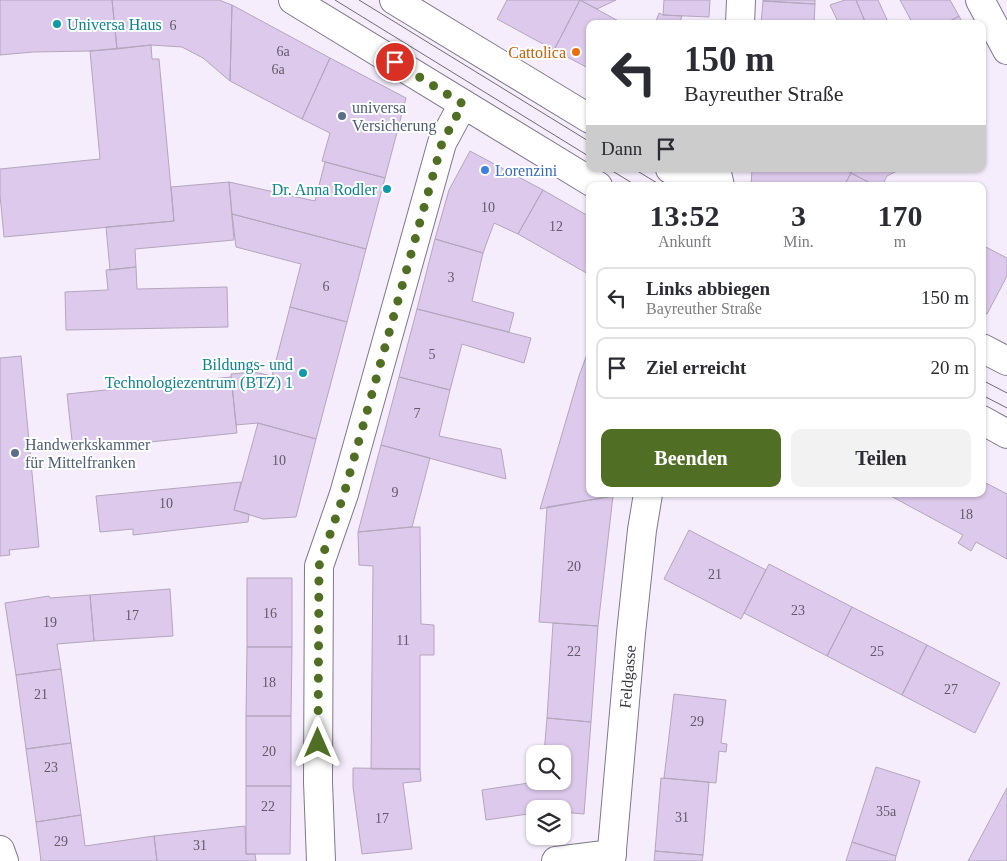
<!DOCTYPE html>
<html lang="de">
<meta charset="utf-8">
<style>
:root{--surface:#fff;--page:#f2f2f3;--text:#2b2b33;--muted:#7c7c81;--line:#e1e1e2;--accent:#516f24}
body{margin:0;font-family:"Times New Roman",serif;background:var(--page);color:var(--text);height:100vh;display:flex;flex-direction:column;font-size:19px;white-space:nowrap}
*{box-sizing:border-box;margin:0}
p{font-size:16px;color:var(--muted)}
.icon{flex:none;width:28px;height:28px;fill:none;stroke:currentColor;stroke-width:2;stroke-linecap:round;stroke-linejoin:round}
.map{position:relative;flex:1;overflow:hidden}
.details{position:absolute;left:586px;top:182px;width:400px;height:315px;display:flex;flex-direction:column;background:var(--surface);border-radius:10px;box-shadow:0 1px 4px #0004}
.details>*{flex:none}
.guide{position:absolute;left:586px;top:20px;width:400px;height:152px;border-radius:10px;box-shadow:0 1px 4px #0004;background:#fff;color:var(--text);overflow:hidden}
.buttons{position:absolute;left:526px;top:745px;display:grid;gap:10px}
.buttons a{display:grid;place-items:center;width:45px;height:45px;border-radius:10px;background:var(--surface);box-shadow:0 1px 4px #0004;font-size:25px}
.pin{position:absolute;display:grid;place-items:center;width:42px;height:42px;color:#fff;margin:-21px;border:2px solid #fff;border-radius:50%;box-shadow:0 1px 5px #0007}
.me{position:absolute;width:55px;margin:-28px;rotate:0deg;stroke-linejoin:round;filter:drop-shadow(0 0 4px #0008)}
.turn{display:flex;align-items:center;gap:18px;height:105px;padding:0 15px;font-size:22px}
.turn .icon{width:65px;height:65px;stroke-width:2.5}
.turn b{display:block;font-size:35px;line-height:42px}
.then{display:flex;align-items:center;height:48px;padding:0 15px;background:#0003;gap:10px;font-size:19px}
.eta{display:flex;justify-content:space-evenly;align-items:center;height:85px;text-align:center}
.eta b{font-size:30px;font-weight:600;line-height:35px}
.action{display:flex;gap:10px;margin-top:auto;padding:10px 15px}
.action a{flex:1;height:58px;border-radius:10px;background:var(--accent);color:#fff;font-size:20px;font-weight:600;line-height:58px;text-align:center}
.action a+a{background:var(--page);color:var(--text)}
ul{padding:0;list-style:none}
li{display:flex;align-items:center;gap:15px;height:62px;margin:0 10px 8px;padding:0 5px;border:2px solid var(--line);border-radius:10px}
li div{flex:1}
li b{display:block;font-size:19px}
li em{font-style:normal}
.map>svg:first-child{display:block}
</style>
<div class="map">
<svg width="1007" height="861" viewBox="0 0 1007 861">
<rect width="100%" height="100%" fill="#f5edfc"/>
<path fill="#dcc9eb" stroke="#b3a6bd" d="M0 0H112L117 49 90 51 33 52 0 55Z
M112 0H219L232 5 230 81 203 58 182 47 151 45 117 49Z
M507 0H580L554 50 497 19Z
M580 0 624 24H590V69L554 50Z
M580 0H616L597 9Z
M664 0H710L709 17 663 15Z
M763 0H815V4L763 1Z
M845 0H856L866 24H839L830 5Z
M856 0H878L889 24H866Z
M900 0H950L959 16 945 24H913Z
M763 1 815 4 814 24H761Z
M232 5 330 58 302 119 230 81Z
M659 13 663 15 682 16 679 24H655Z
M959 16 963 24H945Z
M151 45 152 59H159L174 221 4 237 0 195V169L100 159 90 51Z
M330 58 406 98 385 178 322 161 330 133 302 119Z
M470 151 543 190 518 234 494 223 483 253 435 239 449 190Z
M325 162 385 178 366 249 232 214 229 182 315 201Z
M752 169H844L851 173 844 186H751Z
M853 169H901L887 176 882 186H876L851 173Z
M851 173 876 186H844Z
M229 182 234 240 135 249 136 267 110 270 106 227 174 221 171 187Z
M543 190 590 217V275L518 234Z
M232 214 366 249 347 322 290 307 301 264 236 247Z
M435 239 483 253 472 301 514 313 509 332 417 309Z
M982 245 1007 258V276L987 314 982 312Z
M136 267 137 289 227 287 228 327 66 330 65 292 108 290 106 270Z
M290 307 347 322 316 439 258 423 236 425 231 374 254 372 272 376Z
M417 309 531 338 524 363 462 344 450 390 399 377Z
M590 346V494H613V496L540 509 579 376Z
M21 356 39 547 9 550 10 555 0 556V358Z
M231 377 237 433 73 450 67 394Z
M399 377 450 390 439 436 501 449 506 479 381 445Z
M258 423 316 439 296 517 263 519 234 510Z
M381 445 430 458 412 527 358 532Z
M982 481 1007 494V559L976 542 971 551 958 543 963 535 887 494H982Z
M241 482 234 510 249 514 248 522 133 535V529L100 532 96 496Z
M613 496 598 626 539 622 547 507Z
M412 527H420L421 624 434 625V655H420V769H371L373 566 359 565 358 532Z
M689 530 766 570 741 619 664 579Z
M769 564 852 607 827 656 744 613Z
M247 578H292V647H247Z
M170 589 173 636 94 641 90 595Z
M90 595 94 641 57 644 61 669 16 675 5 603 49 596 50 598Z
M852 607 927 645 902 695 827 656Z
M553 623 598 626 591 722 547 718Z
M927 645 1000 683 975 733 902 695Z
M247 647H292L291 716H246Z
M61 669 71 743 26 749 16 675Z
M674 694 726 700 721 743 727 744 726 752 719 751 716 783 664 778Z
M246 716H291V786H246Z
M547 718 591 722 584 814 562 812V809H535V813L486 820 482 790 542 781H562V754H544Z
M71 743 81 815 36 822 26 749Z
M876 767 920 781 896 856 852 842Z
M353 768 420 769 421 781 403 783 412 849 362 854 353 787Z
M661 778 709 782 703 855 655 851Z
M246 786H291L290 854H246Z
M1007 788V861H968Z
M81 815 85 846 154 836 157 861H41L36 822Z
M245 826 246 854H255L256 861H157L154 836Z
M852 842 896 856 895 861H846Z
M655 851 703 855 702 861H654Z"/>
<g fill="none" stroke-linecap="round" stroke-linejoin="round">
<g stroke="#82768c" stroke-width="30">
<g id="minor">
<path d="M980 0 1007 50"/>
<path d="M740 24 741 0"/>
<path d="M716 169 720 186"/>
<path d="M321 861 318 782 319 566 344 494 442 143 463 104"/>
<path d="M556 861 612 854"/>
<path id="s1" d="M611 861 631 633 642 530 648 494"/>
</g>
</g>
<g stroke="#82768c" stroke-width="30">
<path id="secondary" d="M293 0 598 186
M394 0 590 119
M670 169 699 186
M982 348 1007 361
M982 420 1007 434
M0 850 4 861"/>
</g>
<use href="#minor" stroke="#fff" stroke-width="28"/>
<use href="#secondary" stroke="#fff" stroke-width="28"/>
<path stroke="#716b76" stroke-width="1" d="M335 0 590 157
M359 0 590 142
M609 169 637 186
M634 169 662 186
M982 380 1007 393
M982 395 1007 408"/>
</g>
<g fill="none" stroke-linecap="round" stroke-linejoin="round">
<path stroke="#516f24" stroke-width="9" stroke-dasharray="0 16.2" d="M318 743 319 566 344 494 442 143 463 104 395 62"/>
</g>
<g fill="#0f9aa8" stroke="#fff" stroke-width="2">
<circle cx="57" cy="24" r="5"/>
<circle cx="387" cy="189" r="5"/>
<circle cx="303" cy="373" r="5"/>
</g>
<circle fill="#e8710a" stroke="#fff" stroke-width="2" cx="576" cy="52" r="5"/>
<g fill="#5c6f8a" stroke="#fff" stroke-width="2">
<circle cx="342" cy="116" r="5"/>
<circle cx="15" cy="453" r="5"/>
</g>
<circle fill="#3f7fe0" stroke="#fff" stroke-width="2" cx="485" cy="170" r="5"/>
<g text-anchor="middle" stroke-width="4" stroke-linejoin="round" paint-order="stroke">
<g font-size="14" fill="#625a69">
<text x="173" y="30">6</text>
<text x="283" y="56">6a</text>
<text x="278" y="74">6a</text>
<text x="488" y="212">10</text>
<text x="556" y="231">12</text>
<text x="451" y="282">3</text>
<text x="326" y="291">6</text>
<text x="432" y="359">5</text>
<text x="417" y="418">7</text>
<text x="279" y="465">10</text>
<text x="395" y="497">9</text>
<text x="166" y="508">10</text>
<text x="966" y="519">18</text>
<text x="574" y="571">20</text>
<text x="715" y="579">21</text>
<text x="798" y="615">23</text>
<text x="270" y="618">16</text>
<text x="132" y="620">17</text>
<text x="50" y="627">19</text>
<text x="403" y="645">11</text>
<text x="574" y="656">22</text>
<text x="877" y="656">25</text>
<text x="269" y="687">18</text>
<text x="951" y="694">27</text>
<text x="41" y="699">21</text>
<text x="697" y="726">29</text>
<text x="269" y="756">20</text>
<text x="51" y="772">23</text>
<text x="268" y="811">22</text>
<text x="886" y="816">35a</text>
<text x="682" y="822">31</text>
<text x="382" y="823">17</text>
<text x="61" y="846">29</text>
<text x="200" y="850">31</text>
</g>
<g font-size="16" fill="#0d838f" stroke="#fff" text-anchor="end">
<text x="67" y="30" text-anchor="start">Universa Haus</text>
<text x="377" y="195">Dr. Anna Rodler</text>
<text x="293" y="370">Bildungs- und<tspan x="293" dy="18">Technologiezentrum (BTZ) 1</tspan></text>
</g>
<g font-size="16" fill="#c56008" stroke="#fff" text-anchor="end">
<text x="566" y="58">Cattolica</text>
</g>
<g font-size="16" fill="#4e5e75" stroke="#fff" text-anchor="start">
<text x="352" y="113">universa<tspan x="352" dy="18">Versicherung</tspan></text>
<text x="25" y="450">Handwerkskammer<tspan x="25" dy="18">für Mittelfranken</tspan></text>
</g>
<g font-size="16" fill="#366cbe" stroke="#fff" text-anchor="start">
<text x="495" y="176">Lorenzini</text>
</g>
<g font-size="16" fill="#3a353e" stroke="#fff">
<text dy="6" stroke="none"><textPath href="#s1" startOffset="185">Feldgasse</textPath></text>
</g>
</g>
</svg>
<div class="buttons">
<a><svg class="icon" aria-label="search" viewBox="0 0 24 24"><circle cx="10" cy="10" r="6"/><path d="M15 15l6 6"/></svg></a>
<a><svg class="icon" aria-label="layers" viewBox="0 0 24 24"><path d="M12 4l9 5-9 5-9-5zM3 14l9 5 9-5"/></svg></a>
</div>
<div class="pin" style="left:395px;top:62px;background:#d93025"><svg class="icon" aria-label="arrive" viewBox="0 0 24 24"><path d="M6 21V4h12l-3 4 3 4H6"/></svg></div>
<svg class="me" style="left:318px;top:743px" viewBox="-20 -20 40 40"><path d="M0-17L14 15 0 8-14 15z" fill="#516f24" stroke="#fff" stroke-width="4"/></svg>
<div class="guide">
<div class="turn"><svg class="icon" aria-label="left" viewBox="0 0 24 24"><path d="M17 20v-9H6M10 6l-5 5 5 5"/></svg><div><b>150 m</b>Bayreuther Straße</div></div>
<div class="then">Dann<svg class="icon" aria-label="arrive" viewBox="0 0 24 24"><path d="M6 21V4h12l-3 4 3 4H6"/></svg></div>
</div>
<section class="details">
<div class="eta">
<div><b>13:52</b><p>Ankunft</p></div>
<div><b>3</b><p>Min.</p></div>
<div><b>170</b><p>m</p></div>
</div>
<ul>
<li><svg class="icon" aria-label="left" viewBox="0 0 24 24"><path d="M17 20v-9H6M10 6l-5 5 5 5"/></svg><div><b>Links abbiegen</b><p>Bayreuther Straße</p></div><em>150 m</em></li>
<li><svg class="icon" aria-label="arrive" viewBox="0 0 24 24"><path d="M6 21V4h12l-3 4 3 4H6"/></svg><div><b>Ziel erreicht</b></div><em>20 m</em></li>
</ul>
<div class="action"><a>Beenden</a><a>Teilen</a></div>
</section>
</div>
